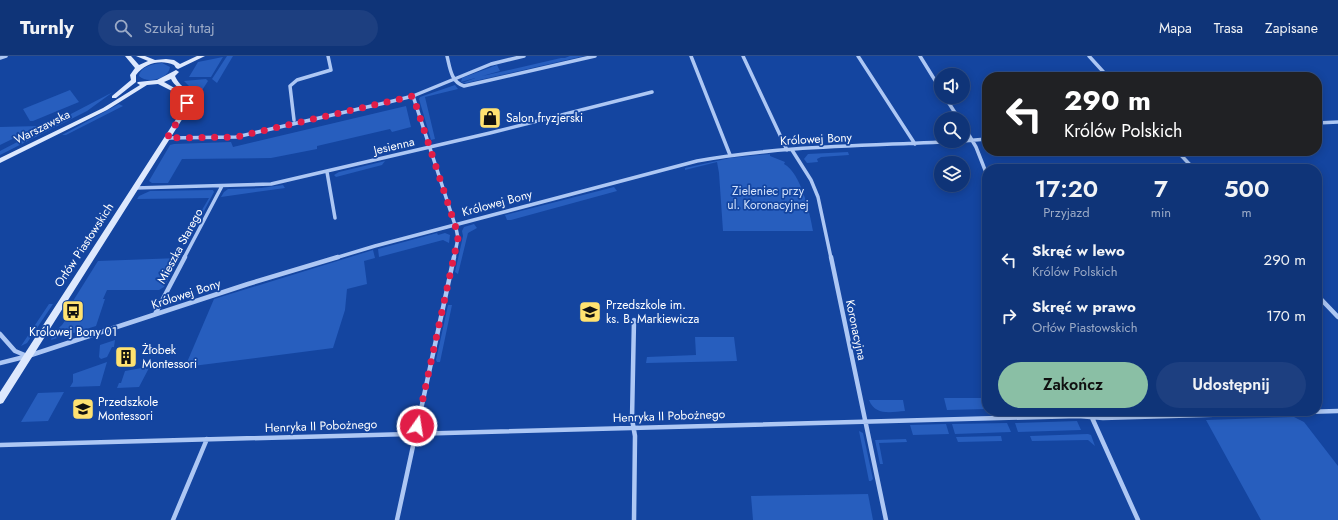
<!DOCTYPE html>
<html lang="pl">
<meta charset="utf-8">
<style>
:root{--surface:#0f3478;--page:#1d3f80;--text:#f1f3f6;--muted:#9baac6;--line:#2f4f8a;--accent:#8abfa5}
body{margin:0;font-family:Jost,sans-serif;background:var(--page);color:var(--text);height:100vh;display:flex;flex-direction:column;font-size:15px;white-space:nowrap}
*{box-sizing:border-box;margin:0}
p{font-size:13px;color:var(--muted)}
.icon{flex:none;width:22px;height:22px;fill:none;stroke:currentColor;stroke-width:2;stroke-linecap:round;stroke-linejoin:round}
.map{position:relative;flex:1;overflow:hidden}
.panel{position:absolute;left:982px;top:108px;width:340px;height:252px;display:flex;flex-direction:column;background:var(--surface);border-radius:16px;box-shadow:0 2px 10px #0003,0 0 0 1px var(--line)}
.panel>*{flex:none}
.banner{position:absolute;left:982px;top:16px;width:340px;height:84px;border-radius:16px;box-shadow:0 2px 10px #0003,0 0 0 1px var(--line);background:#202124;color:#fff;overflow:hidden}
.fabs{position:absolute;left:934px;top:12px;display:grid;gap:8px}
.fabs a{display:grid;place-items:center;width:36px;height:36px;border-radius:50%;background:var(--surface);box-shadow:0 2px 10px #0003,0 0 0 1px var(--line);font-size:20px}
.pin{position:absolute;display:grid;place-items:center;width:34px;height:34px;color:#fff;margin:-17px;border-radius:8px;box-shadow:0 2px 6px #0006}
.me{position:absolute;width:44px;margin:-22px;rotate:13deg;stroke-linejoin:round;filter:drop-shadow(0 0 3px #0008)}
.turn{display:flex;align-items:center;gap:14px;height:84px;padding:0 16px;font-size:18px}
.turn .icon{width:52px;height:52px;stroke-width:2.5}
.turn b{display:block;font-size:28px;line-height:34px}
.eta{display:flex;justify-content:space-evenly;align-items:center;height:68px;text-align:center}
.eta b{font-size:24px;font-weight:600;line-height:28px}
.cta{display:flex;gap:8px;margin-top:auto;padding:8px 16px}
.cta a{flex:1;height:46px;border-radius:24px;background:var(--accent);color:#111;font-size:16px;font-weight:600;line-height:46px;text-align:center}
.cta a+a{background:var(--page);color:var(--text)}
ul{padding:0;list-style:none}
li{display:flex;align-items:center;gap:12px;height:56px;padding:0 16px}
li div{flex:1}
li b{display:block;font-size:15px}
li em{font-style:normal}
header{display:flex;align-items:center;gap:24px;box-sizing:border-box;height:56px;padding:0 20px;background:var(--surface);border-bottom:1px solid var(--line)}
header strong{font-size:19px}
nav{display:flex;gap:22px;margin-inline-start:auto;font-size:14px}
.search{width:280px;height:36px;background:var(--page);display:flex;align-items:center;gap:10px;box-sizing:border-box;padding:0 14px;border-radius:22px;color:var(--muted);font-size:15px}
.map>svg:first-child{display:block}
</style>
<header>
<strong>Turnly</strong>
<div class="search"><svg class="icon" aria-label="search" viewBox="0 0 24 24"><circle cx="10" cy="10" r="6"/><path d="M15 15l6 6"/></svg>Szukaj tutaj</div>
<nav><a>Mapa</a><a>Trasa</a><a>Zapisane</a></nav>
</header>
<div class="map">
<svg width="1338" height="464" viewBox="0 0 1338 464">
<rect width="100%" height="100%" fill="#1445a0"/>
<path fill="#275ebe" d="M227 0H233L217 27 212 23Z
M570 0H584L466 27H462L478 21 561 2H565Z
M223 1 211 21H189L198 6Z
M162 7 170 11C169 23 147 28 139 20 141 10 153 8 162 7Z
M497 9 500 15 461 26 462 22Z
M206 23 208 25 197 42 192 33 184 25Z
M455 29 458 33 425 41 435 83 431 84 419 43 420 41Z
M70 34 79 46 33 65H30L23 53Z
M113 36 87 55 0 99V95Z
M119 48 123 50 66 79H62Z
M406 50 411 71 392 76 390 73 317 90V93L271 102 182 103 168 127H152L149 125 170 89 174 88 231 86 233 91Z
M39 70 0 89V71Z
M848 96 849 99 821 101 817 103 818 106 807 107 804 103 808 98Z
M770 98V100L785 106 784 108C801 117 810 157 813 175H723L719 117 717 106 685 114V112L730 102Z
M385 105 382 109 336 121 334 119 339 116Z
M283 129 285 132 221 141 224 136 228 133 261 132Z
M614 131 617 135 511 164H507L505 159Z
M213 134 214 136 202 159H199L209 142 137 143 139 140 150 135Z
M474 168 477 172 468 177 458 218 455 216 463 180 462 175 464 171Z
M437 177 438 179 445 177 450 179 449 187 443 184 379 201 378 193Z
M373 194 375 202 364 205 367 228 347 233 345 254 333 292 185 311 214 243Z
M179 202 164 231 159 234H107L103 243H105L96 270 51 284 53 277 62 269 69 259 73 258 77 252H73V245L98 205Z
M49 248H53L27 287 21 290Z
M448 249H452L440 306H437L436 304Z
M695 281H734L737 305 646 307 647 301 696 299Z
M115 284 114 291H112L107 301 101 303 99 301 100 289Z
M107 306 100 330 70 331 73 326V318Z
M147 311 149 312 139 331 117 332 119 327H121L125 315Z
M64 336 48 365 21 366 38 337Z
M944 342H984L987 353 947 354Z
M869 344H903L905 355C891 356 875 360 869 344Z
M1294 361 1304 366 1338 410V464H1261L1206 364Z
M1077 365 1081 374 1018 376 1015 367Z
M1007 367 1011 376 955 378 952 368Z
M946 368 949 378 913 379 910 369Z
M859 375 863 377 873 423 871 425H869Z
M1088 378 1091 379 1095 390 1088 384 1032 385 1030 380Z
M1001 380 1002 385 958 386 956 381Z
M906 383 907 386 879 387 883 408H880L875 384Z
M868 438 873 464H753L751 440Z"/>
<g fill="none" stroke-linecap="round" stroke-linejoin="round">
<path stroke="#adc7f4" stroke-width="3.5" d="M447 0C450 12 451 26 464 30L595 0
M691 0 730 99
M743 0 787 94
M858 0 915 88
M920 0 941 34
M1089 0 1108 21
M0 2 6 0
M413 40 456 172 458 182 454 202
M945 41 959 63
M294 64 290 30 297 24 331 14 328 0
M1317 67 1338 66
M963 69 976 91 987 119
M167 82 236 81 389 46 413 40 491 8 524 0
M963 85 987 83
M792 94 811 124 818 141 831 202
M1177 95 1194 113
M327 116 335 162
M135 132 271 128 490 77 652 36
M184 202 222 130
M335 202 375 190 697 105C783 89 874 90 962 85"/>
<path stroke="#adc7f4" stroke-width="4.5" d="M831 201 886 464
M1317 239 1338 261
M155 258 185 201
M634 264 632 363 635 380 634 464
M0 278 15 295 27 300
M0 307 28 300 248 228 338 201
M1089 355 1138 464
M0 389 1078 360 1103 362 1338 355
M173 464 207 383
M397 464 454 201"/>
<path fill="#dde8fd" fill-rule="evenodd" d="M125 0H131L139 9 148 5 136 0H145L155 4 166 3 174 4 180 8 197 0H205L178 13 176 12 174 9C161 3 145 7 136 19V26L116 42H112V40L131 24 130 19 135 12Z
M176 14 179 16 175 20C182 37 196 29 188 54L3 347 0 348V336L182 54 184 47 174 36 158 28 147 29 107 54 0 107V102L103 52 140 29 137 27 138 26 157 24ZM171 23C174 30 183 33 185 41L178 34 164 26Z"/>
</g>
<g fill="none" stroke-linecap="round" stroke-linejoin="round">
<path stroke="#e11d48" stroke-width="7" stroke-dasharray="0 12.6" d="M187 47 185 54 167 82 236 81 413 40 456 172 458 182 417 370"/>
</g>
<defs>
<g id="shop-square" transform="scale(1.15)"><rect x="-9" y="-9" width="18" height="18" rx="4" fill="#ffe270" stroke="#1445a0"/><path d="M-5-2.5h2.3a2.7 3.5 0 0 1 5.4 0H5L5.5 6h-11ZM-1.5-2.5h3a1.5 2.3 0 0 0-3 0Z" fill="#111"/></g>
<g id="bus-square" transform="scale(1.15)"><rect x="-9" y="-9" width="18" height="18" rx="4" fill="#ffe270" stroke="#1445a0"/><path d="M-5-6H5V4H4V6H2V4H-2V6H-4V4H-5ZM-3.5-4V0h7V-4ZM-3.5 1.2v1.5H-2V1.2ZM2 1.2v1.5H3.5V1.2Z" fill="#111"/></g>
<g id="school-square" transform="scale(1.15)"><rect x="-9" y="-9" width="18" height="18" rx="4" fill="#ffe270" stroke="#1445a0"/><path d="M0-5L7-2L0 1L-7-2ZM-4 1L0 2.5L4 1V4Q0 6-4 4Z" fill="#111"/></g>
<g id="building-square" transform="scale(1.15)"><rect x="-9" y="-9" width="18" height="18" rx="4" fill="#ffe270" stroke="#1445a0"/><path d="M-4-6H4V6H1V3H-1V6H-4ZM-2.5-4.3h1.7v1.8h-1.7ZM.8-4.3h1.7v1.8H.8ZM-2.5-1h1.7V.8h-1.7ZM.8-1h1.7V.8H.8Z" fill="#111"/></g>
</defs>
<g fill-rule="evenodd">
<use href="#shop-square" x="490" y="62"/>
<use href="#bus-square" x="73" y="255"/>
<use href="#school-square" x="590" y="256"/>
<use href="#building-square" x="126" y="301"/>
<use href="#school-square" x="83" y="353"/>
</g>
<g text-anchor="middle" stroke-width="3.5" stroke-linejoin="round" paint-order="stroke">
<g font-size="12" fill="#fff" stroke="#1445a0" text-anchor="start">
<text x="506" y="66">Salon fryzjerski</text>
<text x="606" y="253">Przedszkole im.<tspan x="606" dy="14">ks. B. Markiewicza</tspan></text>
<text x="73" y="280" text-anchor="middle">Królowej Bony 01</text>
<text x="142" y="298">Żłobek<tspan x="142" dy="14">Montessori</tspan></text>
<text x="98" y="350">Przedszkole<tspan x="98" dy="14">Montessori</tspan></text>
</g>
<g font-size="12" fill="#fff" stroke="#1445a0">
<text transform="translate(42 71) rotate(-27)" y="4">Warszawska</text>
<text transform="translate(816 83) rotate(-3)" y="4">Królowej Bony</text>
<text transform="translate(394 90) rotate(-13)" y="4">Jesienna</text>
<text transform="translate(497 147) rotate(-15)" y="4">Królowej Bony</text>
<text transform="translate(84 189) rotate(-57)" y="4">Orłów Piastowskich</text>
<text transform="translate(180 190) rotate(-62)" y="4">Mieszka Starego</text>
<text transform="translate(186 238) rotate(-18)" y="4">Królowej Bony</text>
<text transform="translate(856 274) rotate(78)" y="4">Koronacyjna</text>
<text transform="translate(669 360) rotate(-2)" y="4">Henryka II Pobożnego</text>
<text transform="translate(321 370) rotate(-2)" y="4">Henryka II Pobożnego</text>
</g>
<g font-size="12" fill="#d5e4fd" stroke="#1445a0">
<text x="768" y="139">Zieleniec przy<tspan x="768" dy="14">ul. Koronacyjnej</tspan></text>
</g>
</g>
</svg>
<div class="fabs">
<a><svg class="icon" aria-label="sound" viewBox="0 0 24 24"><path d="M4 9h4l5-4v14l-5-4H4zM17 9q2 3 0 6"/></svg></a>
<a><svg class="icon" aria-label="search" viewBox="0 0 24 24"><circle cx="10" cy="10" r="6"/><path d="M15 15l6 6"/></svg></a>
<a><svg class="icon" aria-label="layers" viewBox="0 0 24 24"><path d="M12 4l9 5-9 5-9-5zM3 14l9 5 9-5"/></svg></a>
</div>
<div class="pin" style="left:187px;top:47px;background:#d93025"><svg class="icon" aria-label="arrive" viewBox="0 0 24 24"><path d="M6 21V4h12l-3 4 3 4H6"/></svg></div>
<svg class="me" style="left:417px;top:370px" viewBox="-20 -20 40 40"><circle r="17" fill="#e11d48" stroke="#fff" stroke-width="3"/><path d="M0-11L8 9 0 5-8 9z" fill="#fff"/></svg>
<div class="banner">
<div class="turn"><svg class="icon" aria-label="left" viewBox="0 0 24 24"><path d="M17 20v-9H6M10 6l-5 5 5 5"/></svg><div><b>290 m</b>Królów Polskich</div></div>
</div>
<section class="panel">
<div class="eta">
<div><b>17:20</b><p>Przyjazd</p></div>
<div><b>7</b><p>min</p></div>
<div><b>500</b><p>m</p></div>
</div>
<ul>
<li><svg class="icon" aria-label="left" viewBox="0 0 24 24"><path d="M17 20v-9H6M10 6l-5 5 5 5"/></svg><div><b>Skręć w lewo</b><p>Królów Polskich</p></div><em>290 m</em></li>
<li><svg class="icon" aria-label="right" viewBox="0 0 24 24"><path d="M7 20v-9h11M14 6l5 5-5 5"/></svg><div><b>Skręć w prawo</b><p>Orłów Piastowskich</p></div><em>170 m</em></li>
</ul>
<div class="cta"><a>Zakończ</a><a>Udostępnij</a></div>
</section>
</div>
